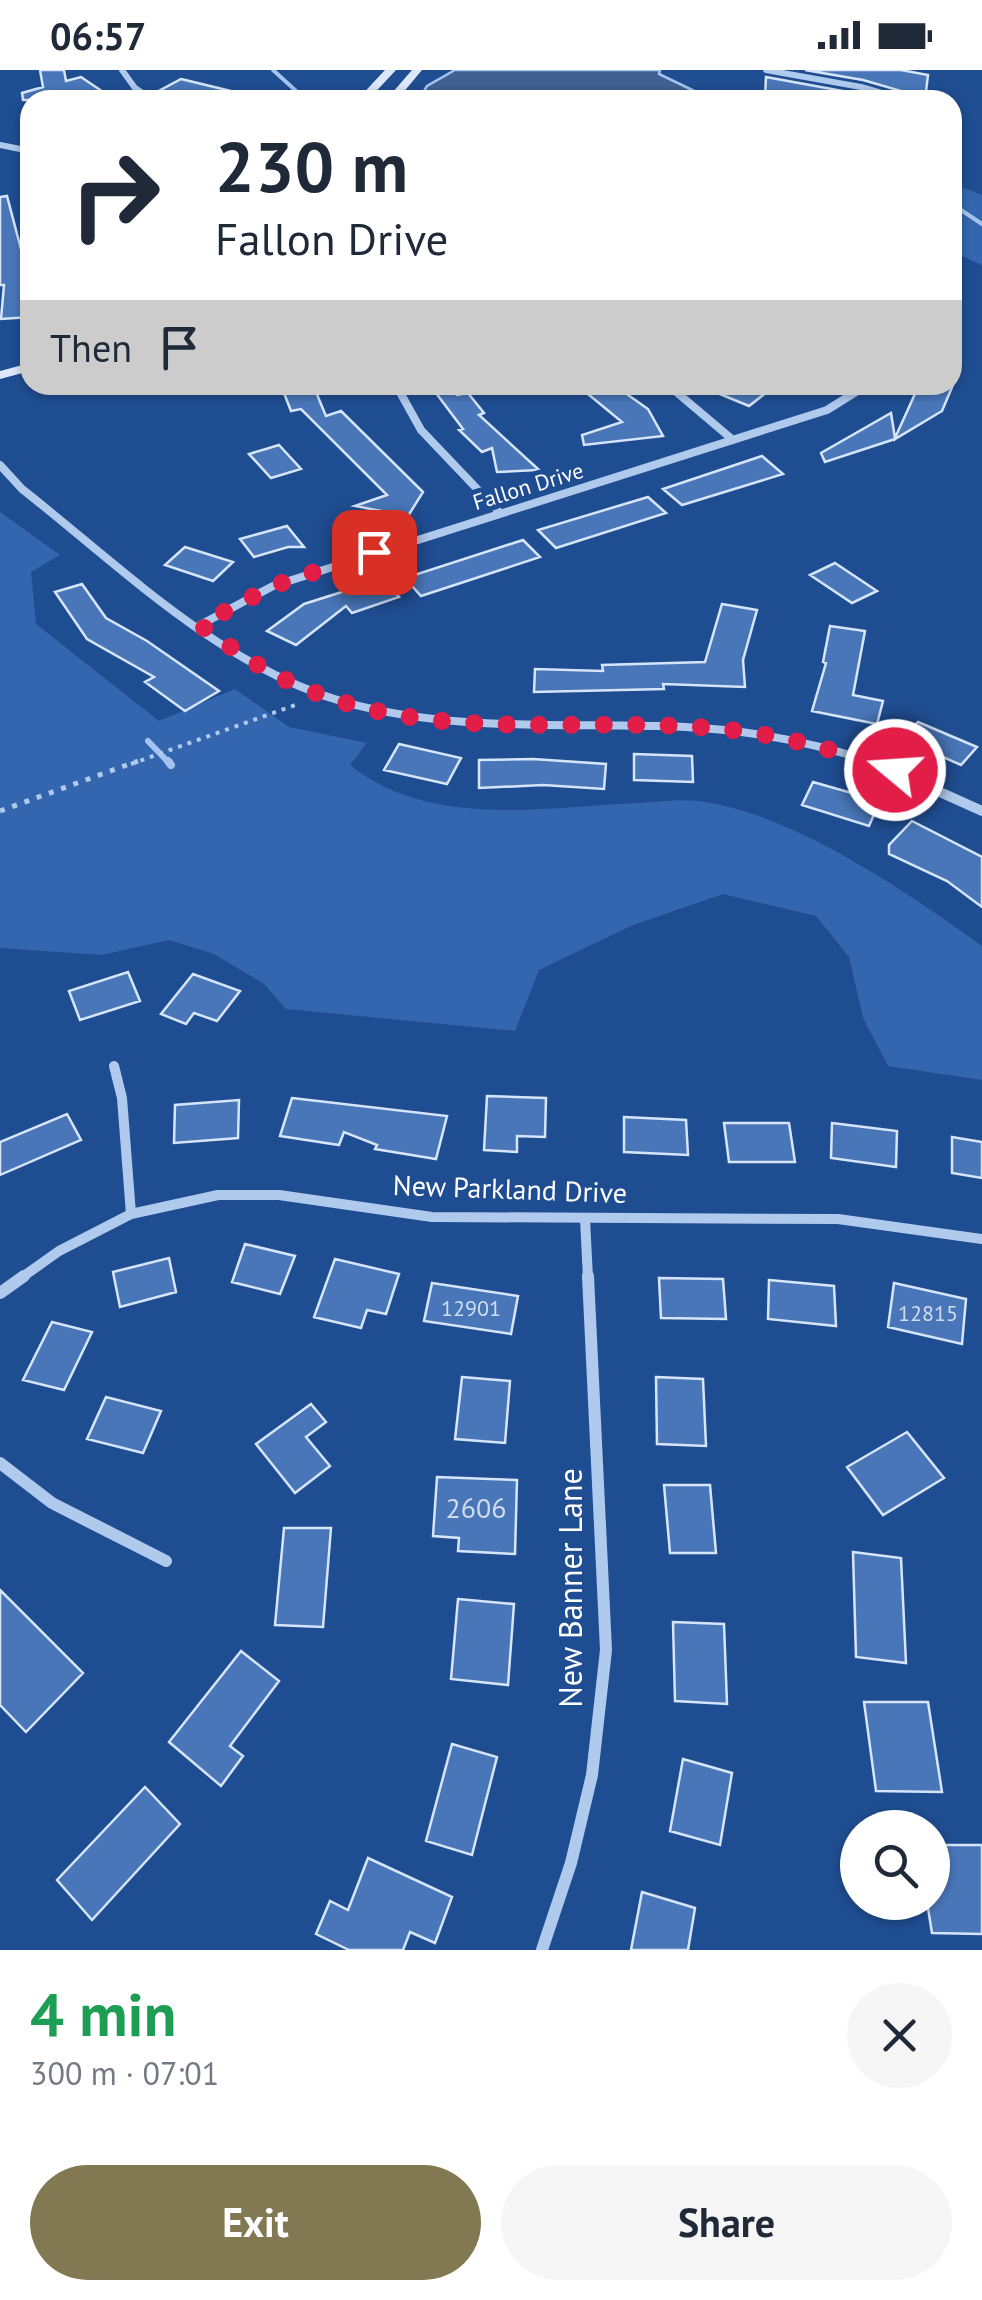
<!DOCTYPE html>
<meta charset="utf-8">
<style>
:root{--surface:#fff;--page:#f6f6f7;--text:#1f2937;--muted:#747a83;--accent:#827851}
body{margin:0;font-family:"PT Sans",sans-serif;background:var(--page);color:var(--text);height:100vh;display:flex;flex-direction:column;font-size:38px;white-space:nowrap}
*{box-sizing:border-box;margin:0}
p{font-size:32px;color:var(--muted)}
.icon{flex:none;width:55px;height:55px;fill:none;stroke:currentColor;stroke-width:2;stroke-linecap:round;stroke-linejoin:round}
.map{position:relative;height:1880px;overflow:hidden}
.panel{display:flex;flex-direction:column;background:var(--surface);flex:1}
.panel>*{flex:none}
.hud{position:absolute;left:20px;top:20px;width:942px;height:305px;border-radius:30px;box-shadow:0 2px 8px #0004;background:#fff;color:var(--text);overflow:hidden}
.buttons{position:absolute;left:840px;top:1740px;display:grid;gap:20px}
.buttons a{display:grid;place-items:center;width:110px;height:110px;border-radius:50%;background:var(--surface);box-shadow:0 2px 8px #0004;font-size:50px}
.pin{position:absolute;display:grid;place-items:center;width:85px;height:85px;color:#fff;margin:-42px;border-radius:20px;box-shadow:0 5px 15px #0006}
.me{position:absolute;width:110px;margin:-55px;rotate:288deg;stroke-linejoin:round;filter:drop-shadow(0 0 8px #0008)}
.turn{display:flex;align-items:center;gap:35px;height:210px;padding:0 30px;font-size:45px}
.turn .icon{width:130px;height:130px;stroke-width:2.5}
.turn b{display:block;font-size:70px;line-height:85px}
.then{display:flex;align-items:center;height:95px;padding:0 30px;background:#0003;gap:20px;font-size:38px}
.round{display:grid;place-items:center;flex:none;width:105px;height:105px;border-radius:52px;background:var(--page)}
.overview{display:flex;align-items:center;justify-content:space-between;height:170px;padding:0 30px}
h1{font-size:60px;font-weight:600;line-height:75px;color:#1e9e55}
.primary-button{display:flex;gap:20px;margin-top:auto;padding:20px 30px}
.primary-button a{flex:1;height:115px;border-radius:60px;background:var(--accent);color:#fff;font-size:40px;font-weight:600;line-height:115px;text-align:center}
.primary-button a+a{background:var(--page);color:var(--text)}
.status{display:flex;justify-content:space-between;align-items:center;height:70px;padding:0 50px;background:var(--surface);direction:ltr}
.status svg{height:28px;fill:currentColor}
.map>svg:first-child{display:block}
</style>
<div class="status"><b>06:57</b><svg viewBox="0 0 49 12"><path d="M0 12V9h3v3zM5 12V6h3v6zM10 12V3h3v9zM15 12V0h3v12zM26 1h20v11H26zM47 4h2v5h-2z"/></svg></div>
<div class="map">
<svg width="982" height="1880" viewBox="0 0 982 1880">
<rect width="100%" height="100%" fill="#1f4d91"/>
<path fill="#3366ae" d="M956 115 982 125V195L953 182V116Z
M0 442 60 485 31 502 36 554 159 651 235 619 289 657 367 673 350 695C429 759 544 737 638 733 658 732 680 729 699 731 792 743 907 822 982 876V1010L888 996 863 948 849 887 816 846 723 824 633 855 539 900 515 961 286 939 264 914 214 884 169 870 102 885 0 878Z"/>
<path fill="#406192" stroke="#a4c4ef" stroke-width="2.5" d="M455 0H660L659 4 713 30H419L427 16Z"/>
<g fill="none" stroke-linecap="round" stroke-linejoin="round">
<path stroke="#a4c4ef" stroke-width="4" d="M273 0 306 30
M952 134 982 154"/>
<path stroke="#a4c4ef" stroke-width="6" d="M247 321 251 315
M148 671 170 694"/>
<path stroke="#a4c4ef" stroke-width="8" d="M168 691 171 695"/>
</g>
<path fill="#4876b8" stroke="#d6e5fa" stroke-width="2.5" d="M40 0H64L66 11 81 7 115 30H23L22 23 43 17Z
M805 0H901L928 5 925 30H913L908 23 863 10Z
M766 7 859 24 881 30H778L765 27Z
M181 9 235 22 234 30H160L155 23Z
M7 126 26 198 30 247 1 249 4 215H0V127Z
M313 315 326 346 341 341 423 422 408 446 355 436 387 425 301 339 291 341 282 318Z
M430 315H446L457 325 468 323 484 343 479 345 539 400 497 402 492 378 482 382 459 360 463 359Z
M577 315H614L648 339 663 366 584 375 582 365 622 352Z
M698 315H776L749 336Z
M919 315H953L942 341 895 369 825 392 821 383 891 343 895 368Z
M279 375 301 399 271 408 249 384Z
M762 386 783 404 682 435 663 419Z
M648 427 666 443 556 478 538 460Z
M287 456 304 477H288L254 487 240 469Z
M523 470 540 487 421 526 405 508Z
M185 477 233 492 213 511 165 495Z
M835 493 877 521 852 533 810 505Z
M383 509 399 527 352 543 346 536 296 575 267 561 304 534Z
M82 514 106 548 147 571 219 621 185 641 145 612 154 607 87 569 55 522Z
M722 534 757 540 743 590 745 617 663 614 664 619 534 622 535 599 603 601 602 595 705 592Z
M830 556 865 561 853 625 883 631 877 654 812 641 826 593 823 592Z
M918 652 977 677 961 695 902 669Z
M399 674 461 688 447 714 384 700Z
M634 684 692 686 693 712 634 710Z
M533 689 606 694 604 719 543 715 479 718V690Z
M813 712 880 731 869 756 802 735Z
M912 751 982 787V837L947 811 889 784V775Z
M128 902 140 931 80 950 69 921Z
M193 904 240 921 217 951 194 943 186 954 161 944Z
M487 1026 546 1028 545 1067 517 1066V1082L484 1080Z
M292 1028 447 1046 436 1089 375 1079 377 1075 344 1062 339 1075 280 1066Z
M239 1030 238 1068 174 1073 175 1035Z
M67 1044 81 1070 0 1105V1072Z
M624 1047 686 1050 688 1085 624 1082Z
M724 1053H789L795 1092H729Z
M832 1053 897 1061 896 1097 831 1088Z
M952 1067 982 1072V1108L952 1103Z
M245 1174 295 1186 280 1224 232 1212Z
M169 1188 176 1222 120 1237 113 1202Z
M335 1189 399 1204 386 1244 367 1240 361 1258 314 1247Z
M659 1208 723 1209 726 1249 661 1248Z
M769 1210 834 1216 836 1256 768 1249Z
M432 1213 518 1226 511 1264 424 1251Z
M894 1213 966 1229 962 1274 888 1257Z
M52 1252 92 1262 64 1320 23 1310Z
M462 1307 510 1311 505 1373 455 1369Z
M656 1307 703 1309 706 1376 657 1374Z
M106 1327 161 1341 143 1383 87 1369Z
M311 1334 326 1352 306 1367 330 1396 295 1423 256 1374Z
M907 1362 944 1408 883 1445 847 1397Z
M437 1407 517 1410 515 1484 458 1481 459 1468 433 1466Z
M664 1415H710L716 1483H670Z
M284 1458H331L323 1557 275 1555Z
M853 1482 901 1488 906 1593 856 1587Z
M0 1520 83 1603 26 1662 0 1635Z
M458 1529 514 1534 508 1615 451 1609Z
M673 1552 724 1554 727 1634 675 1631Z
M241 1581 279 1611 230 1676 243 1686 221 1716 169 1672Z
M864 1632H928L942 1722 876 1721Z
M452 1674 497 1687 472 1785 426 1771Z
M683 1689 732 1703 720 1775 670 1761Z
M145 1717 180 1754 92 1850 57 1810Z
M932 1775H982V1864L932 1863 927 1832H932Z
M368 1788 452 1827 435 1873 410 1862 403 1880H349L316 1864 330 1831 348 1840Z
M642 1822 695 1838 688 1880H631Z"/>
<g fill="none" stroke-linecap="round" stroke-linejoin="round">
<path stroke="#b0caed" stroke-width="4" stroke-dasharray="4 6" stroke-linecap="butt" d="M131 694 298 634"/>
<path stroke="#b0caed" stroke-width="5" stroke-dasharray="5 8" stroke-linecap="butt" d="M0 741 138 691"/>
<path stroke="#b0caed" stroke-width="6" d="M122 0 135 18 153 30
M766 0 861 17 906 30
M0 75 30 81"/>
<path stroke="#b0caed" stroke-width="8" d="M396 315 421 360 500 443
M668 315 733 370
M0 395 22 419C120 496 221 597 344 632 455 663 571 652 685 657 751 660 816 673 879 694
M200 555 273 516 827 340 867 315"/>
<path stroke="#b0caed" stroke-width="10" d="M871 691 982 741
M114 996 122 1028 131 1144
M585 1149 588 1208
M21 1208 59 1181 131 1144 218 1125H279L432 1147 838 1149 982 1169"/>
<path stroke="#b0caed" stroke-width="12" d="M0 1223 24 1206
M0 1393 52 1433 166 1491
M542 1880 571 1793 592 1705 606 1580 588 1206"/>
<path fill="#dce8fa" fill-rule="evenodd" d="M385 0H396L368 30H357Z
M412 0H422L397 30H386Z
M30 293V301L0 309V301Z"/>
</g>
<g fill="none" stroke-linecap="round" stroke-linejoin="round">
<path stroke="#e11d48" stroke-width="18" stroke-dasharray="0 32.4" d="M374 482 273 516 200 555C229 576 257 597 290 612 433 679 589 642 740 661 794 668 844 683 895 700"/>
</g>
<g text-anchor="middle" stroke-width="10" stroke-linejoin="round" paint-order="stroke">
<g font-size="22" fill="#fff" stroke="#1f4d91">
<text transform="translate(528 416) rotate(-17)" y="8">Fallon Drive</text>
</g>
<g font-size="22" fill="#d1dded">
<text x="471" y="1246">12901</text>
<text x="928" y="1251">12815</text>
</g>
<g font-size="28" fill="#fff" stroke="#1f4d91">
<text transform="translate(510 1119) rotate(2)" y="10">New Parkland Drive</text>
</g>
<g font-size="28" fill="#d1dded">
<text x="476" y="1448">2606</text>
</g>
<g font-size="32" fill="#fff" stroke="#1f4d91">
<text transform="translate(571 1518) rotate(-90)" y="11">New Banner Lane</text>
</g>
</g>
</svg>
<div class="buttons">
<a><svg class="icon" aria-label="search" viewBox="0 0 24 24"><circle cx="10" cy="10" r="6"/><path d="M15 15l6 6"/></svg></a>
</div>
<div class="pin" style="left:374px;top:482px;background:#d93025"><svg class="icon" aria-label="arrive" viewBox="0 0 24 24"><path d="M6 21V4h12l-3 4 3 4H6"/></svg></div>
<svg class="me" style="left:895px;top:700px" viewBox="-20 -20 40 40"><circle r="17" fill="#e11d48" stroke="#fff" stroke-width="3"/><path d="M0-11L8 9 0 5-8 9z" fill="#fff"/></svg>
<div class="hud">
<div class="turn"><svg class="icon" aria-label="right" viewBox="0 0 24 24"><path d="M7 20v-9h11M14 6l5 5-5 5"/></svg><div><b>230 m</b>Fallon Drive</div></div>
<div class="then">Then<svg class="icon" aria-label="arrive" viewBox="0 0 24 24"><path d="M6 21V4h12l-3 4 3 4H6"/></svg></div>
</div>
</div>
<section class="panel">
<div class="overview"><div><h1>4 min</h1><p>300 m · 07:01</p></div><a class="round"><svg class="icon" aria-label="close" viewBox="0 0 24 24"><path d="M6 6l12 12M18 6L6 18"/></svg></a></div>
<div class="primary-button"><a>Exit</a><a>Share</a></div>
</section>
